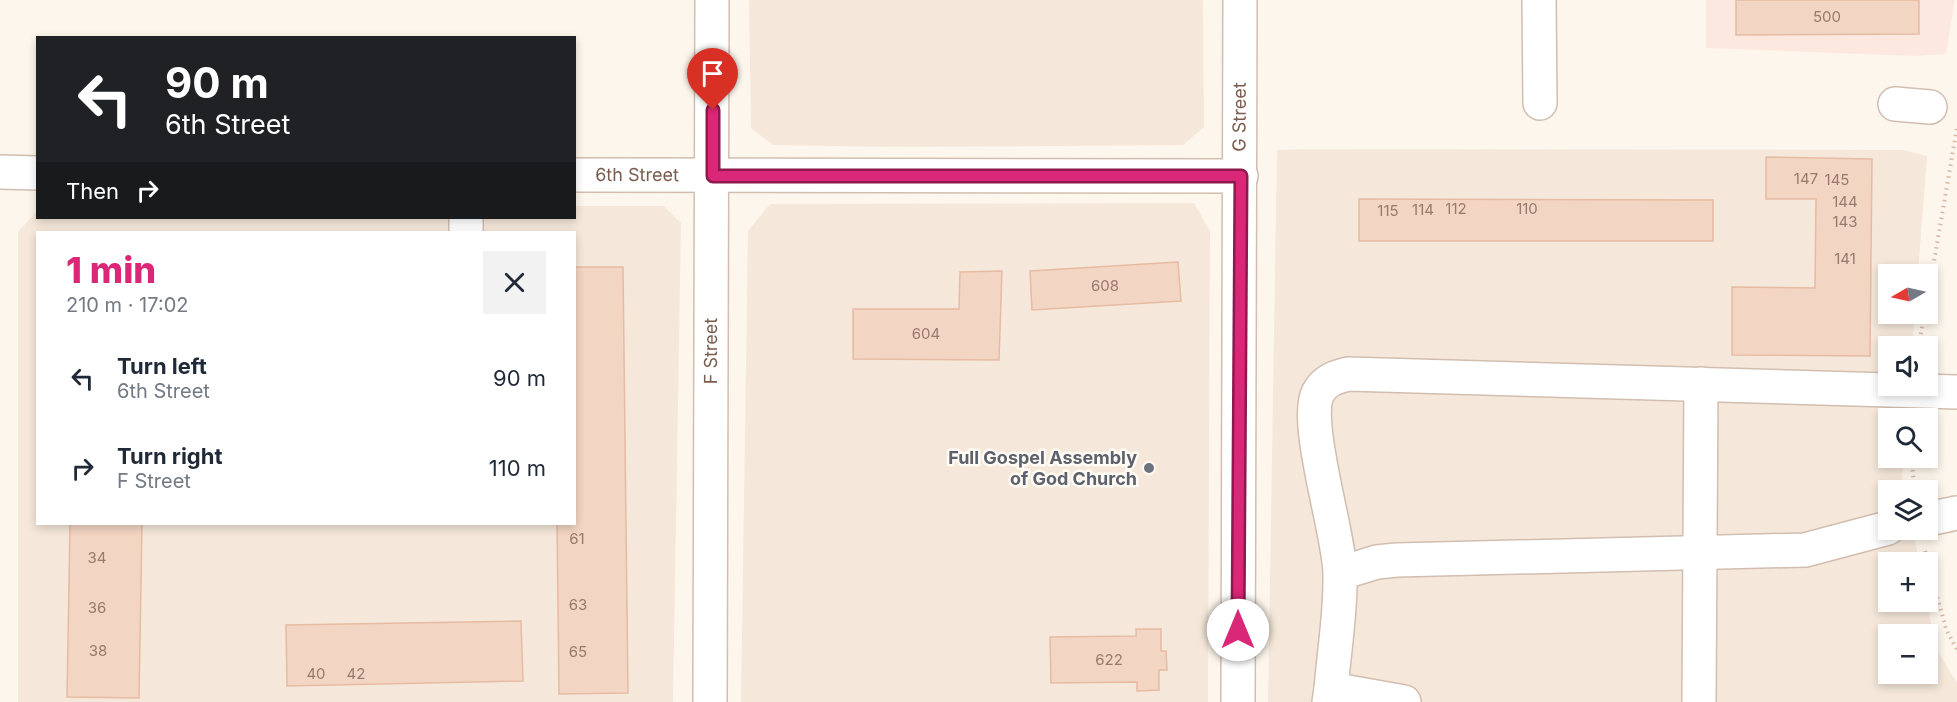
<!DOCTYPE html>
<meta charset="utf-8">
<style>
:root{--surface:#fff;--page:#f2f2f3;--text:#1f2937;--muted:#747a83;--accent:#db2777}
body{margin:0;font-family:Inter,sans-serif;background:var(--page);color:var(--text);height:100vh;display:flex;flex-direction:column;font-size:22px;white-space:nowrap}
*{box-sizing:border-box;margin:0}
p{font-size:20px;color:var(--muted)}
.icon{flex:none;width:33px;height:33px;fill:none;stroke:currentColor;stroke-width:2;stroke-linecap:round;stroke-linejoin:round}
.map{position:relative;flex:1;overflow:hidden}
.drawer{position:absolute;left:36px;top:231px;width:540px;height:294px;display:flex;flex-direction:column;background:var(--surface);border-radius:0px;box-shadow:0 3px 9px #0003}
.drawer>*{flex:none}
.banner{position:absolute;left:36px;top:36px;width:540px;height:183px;border-radius:0px;box-shadow:0 3px 9px #0003;background:#202124;color:#fff;overflow:hidden}
.needle{width:39px;rotate:261deg}
.tools{position:absolute;left:1878px;top:264px;display:grid;gap:12px}
.tools a{display:grid;place-items:center;width:60px;height:60px;border-radius:0px;background:var(--surface);box-shadow:0 3px 9px #0003;font-size:30px}
.pin{position:absolute;display:grid;place-items:center;width:51px;height:51px;color:#fff;margin:-62px -26px;border-radius:50% 50% 50% 0;rotate:-45deg;box-shadow:0 0 6px #0007}
.pin .icon{rotate:45deg}
.me{position:absolute;width:66px;margin:-33px;rotate:0deg;stroke-linejoin:round;filter:drop-shadow(0 0 4px #0008)}
.turn{display:flex;align-items:center;gap:21px;height:126px;padding:0 30px;font-size:27px}
.turn .icon{width:78px;height:78px;stroke-width:2.5}
.turn b{display:block;font-size:42px;line-height:51px}
.then{display:flex;align-items:center;height:57px;padding:0 30px;background:#0003;gap:12px;font-size:22px}
.round{display:grid;place-items:center;flex:none;width:63px;height:63px;border-radius:0px;background:var(--page)}
.head{display:flex;align-items:center;justify-content:space-between;height:102px;padding:0 30px}
h1{font-size:36px;font-weight:800;line-height:45px;color:var(--accent)}
ul{padding:0;list-style:none}
li{display:flex;align-items:center;gap:18px;height:90px;padding:0 30px}
li div{flex:1}
li b{display:block;font-size:22px}
li em{font-style:normal}
.map>svg:first-child{display:block}
</style>
<div class="map">
<svg width="1957" height="702" viewBox="0 0 1957 702">
<rect width="100%" height="100%" fill="#fdf6ec"/>
<path fill="#f5e8da" fill-rule="evenodd" d="M749 0H1203L1204 127 1183 145 896 147 773 145 751 128Z
M1306 149 1904 150 1927 156 1918 274H1888V314H1915L1912 346H1888V386H1909L1907 418H1888V458H1904L1902 477 1905 490H1888V530H1913L1919 562H1888V602H1927L1936 648 1957 683V702H1268L1277 150ZM1888 634H1928V674H1888Z
M1194 203 1210 231 1208 702H741L748 231 770 204Z
M575 206H664L681 223 673 702H18V232L37 211 38 218H574ZM38 232H574V524H38Z"/>
<path fill="#fde8e0" d="M1706 0H1955L1946 54 1913 56 1706 48Z"/>
<path fill="#f3d5c3" stroke="#e6bba3" stroke-width="1.5" d="M1736 0H1919V34L1736 35Z
M1766 157 1872 159 1870 356 1732 355V287L1815 288 1816 199H1766Z
M1359 199 1713 200V241H1359Z
M1178 262 1181 301 1032 310 1030 271Z
M574 267H623L628 693 559 694 557 524H574Z
M1002 271 999 360 853 359V309H959L960 272Z
M70 524H142L139 698 67 697Z
M521 621 523 681 287 686 286 625Z
M1136 629H1161V651H1166L1167 670H1159V690L1137 691V682L1051 683 1050 637 1136 636Z"/>
<g fill="none" stroke-linecap="round" stroke-linejoin="round">
<g stroke="#d1beb0" stroke-width="36">
<g id="minor">
<path d="M1539 0 1540 103"/>
<path d="M1895 104 1930 107"/>
<path d="M0 172 38 173"/>
<path id="s1" d="M574 175 1241 176"/>
<path d="M466 232V218"/>
<path d="M1928 519 1957 513"/>
<path d="M1341 573 1377 562 1397 560 1805 550 1888 528"/>
<path d="M1331 689C1334 651 1341 612 1340 574 1340 536 1303 422 1318 393 1325 380 1336 377 1348 374L1957 392"/>
<path id="s2" d="M710 702 712 0"/>
<path id="s3" d="M1238 702 1240 0"/>
<path d="M1329 702 1331 689 1404 702"/>
<path d="M1699 702 1701 384"/>
</g>
</g>
<path stroke="#d9b8a5" stroke-width="4" stroke-dasharray="1.5 4.5" stroke-linecap="butt" d="M1928 296 1957 128
M1919 346 1924 314
M1911 458 1915 490
M1925 551 1946 629 1957 650"/>
<use href="#minor" stroke="#fff" stroke-width="33"/>
</g>
<g fill="none" stroke-linecap="round" stroke-linejoin="round">
<g stroke="#8e194d" stroke-width="15">
<path id="route" d="M713 110V176H1241L1238 630"/>
</g>
<use href="#route" stroke="#db2777" stroke-width="10"/>
</g>
<circle fill="#6b7280" stroke="#fffaf3" stroke-width="2" cx="1149" cy="468" r="6"/>
<g text-anchor="middle" stroke-width="5" stroke-linejoin="round" paint-order="stroke">
<g font-size="15" fill="#987a6a">
<text x="1827" y="22">500</text>
<text x="1806" y="184">147</text>
<text x="1837" y="185">145</text>
<text x="1845" y="207">144</text>
<text x="1456" y="214">112</text>
<text x="1527" y="214">110</text>
<text x="1423" y="215">114</text>
<text x="1388" y="216">115</text>
<text x="1845" y="227">143</text>
<text x="1845" y="264">141</text>
<text x="1105" y="291">608</text>
<text x="926" y="339">604</text>
<text x="577" y="544">61</text>
<text x="97" y="563">34</text>
<text x="578" y="610">63</text>
<text x="97" y="613">36</text>
<text x="98" y="656">38</text>
<text x="578" y="657">65</text>
<text x="1109" y="665">622</text>
<text x="316" y="679">40</text>
<text x="356" y="679">42</text>
</g>
<g font-size="18" fill="#7a5c4d" stroke="#fffaf3">
<text dy="6" stroke="none"><textPath href="#s3" startOffset="585">G Street</textPath></text>
<text dy="6" stroke="none"><textPath href="#s1" startOffset="63">6th Street</textPath></text>
<text dy="6" stroke="none"><textPath href="#s2" startOffset="351">F Street</textPath></text>
</g>
<g font-size="18" font-weight="bold" fill="#5b616d" stroke="#fffaf3" text-anchor="end">
<text x="1137" y="464">Full Gospel Assembly<tspan x="1137" dy="21">of God Church</tspan></text>
</g>
</g>
</svg>
<div class="tools">
<a><svg class="needle" viewBox="-14 -14 28 28"><path d="M0-13l5 13h-10z" fill="#e53935"/><path d="M0 13l5-13h-10z" fill="#747a83"/></svg></a>
<a><svg class="icon" aria-label="sound" viewBox="0 0 24 24"><path d="M4 9h4l5-4v14l-5-4H4zM17 9q2 3 0 6"/></svg></a>
<a><svg class="icon" aria-label="search" viewBox="0 0 24 24"><circle cx="10" cy="10" r="6"/><path d="M15 15l6 6"/></svg></a>
<a><svg class="icon" aria-label="layers" viewBox="0 0 24 24"><path d="M12 4l9 5-9 5-9-5zM3 14l9 5 9-5"/></svg></a>
<a>+</a>
<a>−</a>
</div>
<div class="pin" style="left:713px;top:110px;background:#d93025"><svg class="icon" aria-label="arrive" viewBox="0 0 24 24"><path d="M6 21V4h12l-3 4 3 4H6"/></svg></div>
<svg class="me" style="left:1238px;top:630px" viewBox="-20 -20 40 40"><circle r="19" fill="#fff"/><path d="M0-13L10 11 0 6-10 11z" fill="#db2777"/></svg>
<div class="banner">
<div class="turn"><svg class="icon" aria-label="left" viewBox="0 0 24 24"><path d="M17 20v-9H6M10 6l-5 5 5 5"/></svg><div><b>90 m</b>6th Street</div></div>
<div class="then">Then<svg class="icon" aria-label="right" viewBox="0 0 24 24"><path d="M7 20v-9h11M14 6l5 5-5 5"/></svg></div>
</div>
<section class="drawer">
<div class="head"><div><h1>1 min</h1><p>210 m · 17:02</p></div><a class="round"><svg class="icon" aria-label="close" viewBox="0 0 24 24"><path d="M6 6l12 12M18 6L6 18"/></svg></a></div>
<ul>
<li><svg class="icon" aria-label="left" viewBox="0 0 24 24"><path d="M17 20v-9H6M10 6l-5 5 5 5"/></svg><div><b>Turn left</b><p>6th Street</p></div><em>90 m</em></li>
<li><svg class="icon" aria-label="right" viewBox="0 0 24 24"><path d="M7 20v-9h11M14 6l5 5-5 5"/></svg><div><b>Turn right</b><p>F Street</p></div><em>110 m</em></li>
</ul>
</section>
</div>
